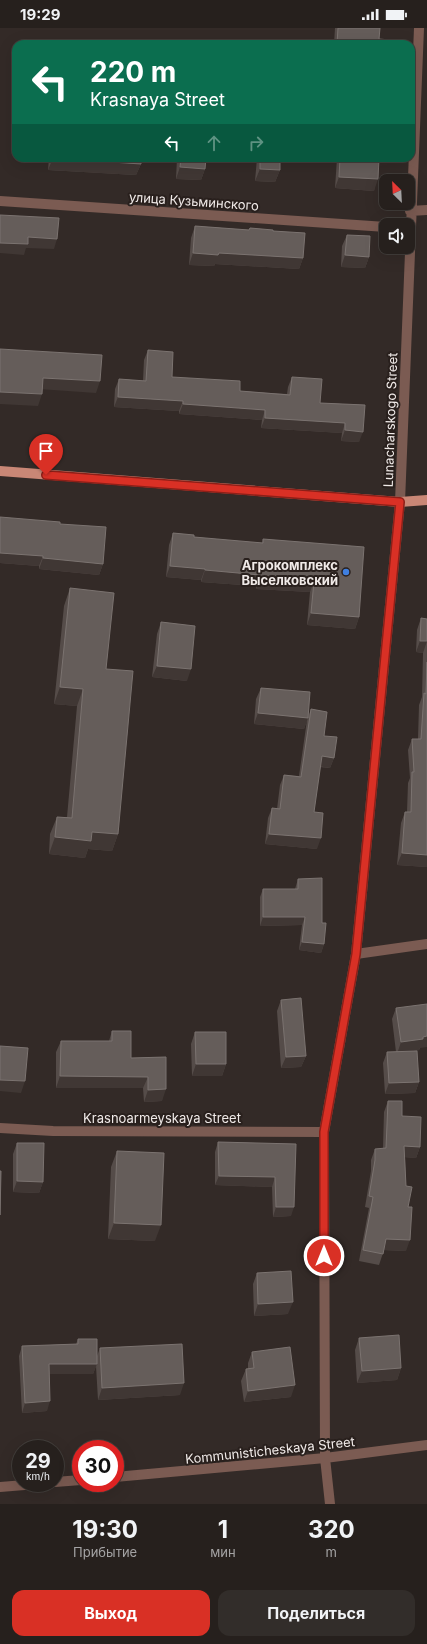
<!DOCTYPE html>
<html lang="ru">
<meta charset="utf-8">
<style>
:root{--surface:#26201d;--page:#322d2a;--text:#f1f3f6;--muted:#a4a3a4;--line:#423e3b;--accent:#d93025}
body{margin:0;font-family:Inter,sans-serif;background:var(--page);color:var(--text);height:100vh;display:flex;flex-direction:column;font-size:15px;white-space:nowrap}
*{box-sizing:border-box;margin:0}
p{font-size:13px;color:var(--muted)}
.icon{flex:none;width:22px;height:22px;fill:none;stroke:currentColor;stroke-width:2;stroke-linecap:round;stroke-linejoin:round}
.map{position:relative;height:1476px;overflow:hidden}
.details{display:flex;flex-direction:column;background:var(--surface);flex:1}
.details>*{flex:none}
.banner{position:absolute;left:12px;top:12px;width:403px;height:122px;border-radius:12px;box-shadow:0 4px 16px #0002,0 0 0 1px var(--line);background:#0b6e4f;color:#fff;overflow:hidden}
.needle{width:26px;rotate:336deg}
.tools{position:absolute;left:379px;top:146px;display:grid;gap:8px}
.tools a{display:grid;place-items:center;width:36px;height:36px;border-radius:8px;background:var(--surface);box-shadow:0 4px 16px #0002,0 0 0 1px var(--line);font-size:20px}
.speed{position:absolute;left:12px;top:1412px;display:flex;gap:8px;font-size:20px;font-weight:700;text-align:center}
.speed>*{display:grid;place-content:center;width:52px;height:52px;border-radius:50%;background:var(--surface);box-shadow:0 4px 16px #0002,0 0 0 1px var(--line);line-height:1}
.speed small{font-size:10px;font-weight:400}
.speed .limit{border:6px solid #d22;background:#fff;color:#111}
.pin{position:absolute;display:grid;place-items:center;width:34px;height:34px;color:#fff;margin:-41px -17px;border-radius:50% 50% 50% 0;rotate:-45deg;box-shadow:0 0 4px #0007}
.pin .icon{rotate:45deg}
.me{position:absolute;width:44px;margin:-22px;rotate:0deg;stroke-linejoin:round;filter:drop-shadow(0 0 3px #0008)}
.turn{display:flex;align-items:center;gap:14px;height:84px;padding:0 12px;font-size:18px}
.turn .icon{width:52px;height:52px;stroke-width:2.5}
.turn b{display:block;font-size:28px;line-height:34px}
.lanes{display:flex;align-items:center;height:38px;padding:0 12px;background:#0003;justify-content:center;gap:20px;direction:ltr}
.lanes .off{opacity:.35}
.eta{display:flex;justify-content:space-evenly;align-items:center;height:68px;text-align:center}
.eta b{font-size:24px;font-weight:700;line-height:28px}
.action{display:flex;gap:8px;margin-top:auto;padding:8px 12px}
.action a{flex:1;height:46px;border-radius:12px;background:var(--accent);color:#fff;font-size:16px;font-weight:700;line-height:46px;text-align:center}
.action a+a{background:var(--page);color:var(--text)}
.status{display:flex;justify-content:space-between;align-items:center;height:28px;padding:0 20px;background:var(--surface);direction:ltr}
.status svg{height:11px;fill:currentColor}
.map>svg:first-child{display:block}
</style>
<div class="status"><b>19:29</b><svg viewBox="0 0 49 12"><path d="M0 12V9h3v3zM5 12V6h3v6zM10 12V3h3v9zM15 12V0h3v12zM26 1h20v11H26zM47 4h2v5h-2z"/></svg></div>
<div class="map">
<svg width="427" height="1476" viewBox="0 0 427 1476">
<rect width="100%" height="100%" fill="#332a27"/>
<g fill="none" stroke-linecap="round" stroke-linejoin="round">
<path stroke="#7b5b52" stroke-width="10" d="M0 173 386 199
M410 183 427 182
M356 926 427 916
M0 1100 53 1103 324 1104
M115 1449 325 1430 427 1417
M55 1454 81 1452
M0 1459 49 1455
M330 1476 325 1430 324 1104 356 926 400 474 419 0"/>
<path stroke="#c98776" stroke-width="10" d="M0 443 400 474 427 472"/>
</g>
<path fill="#554c49" d="M335 0H380L379 11 390 16H334Z
M49 130H141V136L136 147 48 142Z
M177 130H206L205 141 201 152 176 151Z
M257 130H280V142L275 154 255 153Z
M337 130H379L374 163 335 160Z
M195 198 249 202 250 200 273 203 303 230 299 241 215 236 214 238 189 237 191 210Z
M347 207 369 229 365 240 341 239 342 218Z
M148 322 172 349 240 363 287 366 288 359 292 349 320 375 365 377 359 414 341 413 342 405 261 400 262 392 179 386V383L114 379 115 361 119 351 143 353 144 332Z
M0 489 103 536 99 547 39 541V538L0 535Z
M173 505 194 509 262 515 263 511 359 589 355 601 307 597 310 564 256 561V558L201 554V552L166 549 169 517Z
M70 560 106 641 118 806 112 823 88 821 85 830 49 826 50 806 57 789H67L77 678 54 676 64 578Z
M421 590 427 591V839L397 837 401 795 405 784H407L408 755 410 750 408 722 412 711H418L419 677 422 669 423 625 416 624 417 602Z
M161 594 187 653 152 649 157 606Z
M261 660 308 689 311 681 324 708 334 730 330 740 320 739 314 784 317 821 265 816 268 790 272 780 277 781 280 757 284 747 299 748 307 692 304 701 254 696 256 671Z
M298 851 322 895 324 916 321 925 299 922 302 897 260 898V869L263 861H295Z
M281 972 306 1028 301 1039 281 1040 277 983Z
M396 980 420 1020 419 1022 416 1023 419 1054 415 1065 385 1066 383 1035 387 1024H396L392 991Z
M112 1003 131 1030 166 1029 162 1073 144 1074 143 1060H56V1024L61 1013H109Z
M195 1004 226 1036 222 1048H192L191 1016Z
M388 1073 402 1088 420 1119 416 1130 405 1129 406 1158 408 1179 406 1223 384 1222 379 1237 359 1233 369 1180 365 1179 371 1143V1132L375 1121 383 1120 384 1084Z
M218 1114 296 1116 291 1188 273 1189 272 1159 215 1157V1124Z
M17 1115 43 1154 39 1165 13 1164V1126Z
M117 1123 155 1213 108 1211 111 1139Z
M257 1245 288 1286 254 1288 253 1256Z
M359 1310 401 1340 397 1352 357 1355 355 1322Z
M78 1311 97 1328 100 1320 180 1367 98 1372 96 1338 93 1346H49L47 1383 22 1385 19 1328 22 1318 76 1316Z
M252 1324 291 1369 244 1374 241 1353 246 1341H248V1335Z"/>
<path fill="#403734" d="M53 130 141 136 136 147 48 142Z
M180 139 205 141 201 152 176 151Z
M260 141 280 142 275 154 255 153Z
M339 149 378 151 374 163 335 160Z
M28 209 57 211 54 221 26 220 24 227 0 225V215Z
M193 225H219L303 230 299 241 215 236 214 238 189 237Z
M345 227 369 229 365 240 341 239Z
M43 350 100 353 96 365 39 361Z
M0 364 42 366 38 378 0 376Z
M118 369 183 373 179 383 114 379Z
M183 376 265 382 262 392 179 386Z
M265 390 345 395 342 405 261 400Z
M345 402 363 404 359 414 341 413Z
M0 525 43 528 39 538 0 535Z
M43 530 103 536 99 547 39 541Z
M170 538 205 541 201 552 166 549Z
M205 542 260 547 256 558 201 554Z
M260 549 314 553 310 564 256 561Z
M311 585 359 589 355 601 307 597Z
M420 613H427L423 625 416 624Z
M157 638 191 641 187 653 152 649Z
M60 659 83 661 77 678 54 676Z
M258 685 308 690 304 701 254 696Z
M322 728 334 730 330 740 318 738Z
M92 804 118 806 112 823 88 821 85 830 49 826 55 809Z
M269 806 321 810 317 821 265 816Z
M402 825 427 827V839L397 837Z
M263 889H305L302 897 260 898Z
M302 914 324 916 321 925 299 922Z
M427 1008V1019L420 1020 419 1022 397 1026 401 1014Z
M306 1028 301 1039 281 1040 286 1029Z
M196 1036H226L222 1048H192Z
M60 1048 148 1049 143 1060H56Z
M0 1052 25 1053 21 1065 0 1063Z
M419 1054 415 1065 385 1066 389 1055Z
M166 1061 162 1073 144 1074 148 1062Z
M404 1118 420 1119 416 1130 400 1129Z
M219 1148 275 1149 272 1159 215 1157Z
M17 1153 43 1154 39 1165 13 1164Z
M276 1179H294L291 1188 273 1189Z
M114 1195 161 1197 155 1213 108 1211Z
M386 1211 410 1212 406 1223 382 1222Z
M293 1274 288 1286 254 1288 258 1276Z
M49 1336H97L93 1346H45Z
M401 1340 397 1352 357 1355 362 1343Z
M184 1355 180 1367 98 1372 102 1360Z
M295 1357 291 1369 244 1374 248 1363Z
M50 1373 47 1383 22 1385 25 1375Z"/>
<path fill="#655d5a" stroke="#7b7370" d="M338 0H380L379 11 390 12V16H337Z
M53 130H141V136Z
M181 130H206L205 141 180 139Z
M260 130H280V142L260 141Z
M340 130H379L378 151 339 149Z
M0 187 59 190 57 211 28 209V216L0 215Z
M195 198 249 202 250 200 273 202V203L305 205 303 230 219 225 218 227 193 225Z
M347 207 370 208 369 229 345 227Z
M0 321 102 327 100 353 43 350 42 366 0 364Z
M148 322 173 324 172 349 240 353V363L290 367 292 349 322 351 320 375 365 377 363 404 345 402V395L265 390V382L183 376V373L118 369 119 351 146 353Z
M0 489 60 494V496L106 499 103 536 43 530V528L0 525Z
M173 505 194 507V509L263 515V511L364 519 359 589 311 585 314 553 260 549V547L205 542V541L170 538Z
M70 560 114 565 106 641 133 643 118 806 92 804 91 813 55 809 57 789 72 790 83 661 60 659Z
M421 590 427 591V613H420Z
M161 594 195 598 191 641 157 638Z
M427 634V827L402 825 405 784H411L412 744H414L412 711H421L424 665 426 666Z
M261 660 310 664 308 690 258 685Z
M311 681 327 684 324 708 337 709 334 730 322 728 314 784 323 785 321 810 269 806 272 780 280 781 284 747 301 749Z
M322 850V895H326L324 916 302 914 305 889H263V861H298V851Z
M301 970 306 1028 286 1029 281 972Z
M427 976V1008L423 1009V1011L401 1014 396 980Z
M112 1003H131V1030L166 1029V1061L148 1062V1049L60 1048 61 1013H112Z
M195 1004H226V1036H196Z
M0 1018 28 1020 25 1053 0 1052Z
M417 1023 419 1054 389 1055 387 1024Z
M388 1073H402V1088L421 1089 420 1119 404 1118 406 1158 412 1159 408 1179H412L410 1212 386 1211 383 1226 363 1222 373 1169 369 1168 375 1132V1121L386 1120Z
M218 1114 296 1116 294 1179H276L275 1149 219 1148Z
M17 1115H44L43 1154 17 1153Z
M117 1123 164 1125 161 1197 114 1195Z
M0 1143H1L0 1187Z
M291 1243 293 1274 258 1276 257 1245Z
M399 1307 401 1340 362 1343 359 1310Z
M78 1311H97V1336H49L50 1373 25 1375 22 1318 78 1316Z
M182 1316 184 1355 102 1360 100 1320Z
M290 1319 295 1357 248 1363 246 1341 254 1340 252 1324Z"/>
<g fill="none" stroke-linecap="round" stroke-linejoin="round">
<g stroke="#8d1f18" stroke-width="10">
<path id="route" d="M46 447 400 474 356 926 324 1104V1228"/>
</g>
<use href="#route" stroke="#d93025" stroke-width="7"/>
</g>
<circle fill="#3f7fe0" stroke="#29201d" stroke-width="1.5" cx="346" cy="544" r="4"/>
<g text-anchor="middle" stroke-width="4" stroke-linejoin="round" paint-order="stroke">
<g font-size="13" fill="#f0eae8" stroke="#29201d">
<text transform="translate(194 173) rotate(4)" y="5">улица Кузьминского</text>
<text transform="translate(390 392) rotate(-88)" y="5">Lunacharskogo Street</text>
<text x="162" y="1095">Krasnoarmeyskaya Street</text>
<text transform="translate(270 1422) rotate(-6)" y="5">Kommunisticheskaya Street</text>
</g>
<g font-size="13" font-weight="bold" fill="#f0eae8" stroke="#29201d" text-anchor="end">
<text x="338" y="542">Агрокомплекс<tspan x="338" dy="15">Выселковский</tspan></text>
</g>
</g>
</svg>
<div class="tools">
<a><svg class="needle" viewBox="-14 -14 28 28"><path d="M0-13l5 13h-10z" fill="#e53935"/><path d="M0 13l5-13h-10z" fill="#a4a3a4"/></svg></a>
<a><svg class="icon" aria-label="sound" viewBox="0 0 24 24"><path d="M4 9h4l5-4v14l-5-4H4zM17 9q2 3 0 6"/></svg></a>
</div>
<div class="speed"><div>29<small>km/h</small></div><div class="limit">30</div></div>
<div class="pin" style="left:46px;top:447px;background:#d93025"><svg class="icon" aria-label="arrive" viewBox="0 0 24 24"><path d="M6 21V4h12l-3 4 3 4H6"/></svg></div>
<svg class="me" style="left:324px;top:1228px" viewBox="-20 -20 40 40"><circle r="17" fill="#d93025" stroke="#fff" stroke-width="3"/><path d="M0-11L8 9 0 5-8 9z" fill="#fff"/></svg>
<div class="banner">
<div class="turn"><svg class="icon" aria-label="left" viewBox="0 0 24 24"><path d="M17 20v-9H6M10 6l-5 5 5 5"/></svg><div><b>220 m</b>Krasnaya Street</div></div>
<div class="lanes"><svg class="icon" aria-label="left" viewBox="0 0 24 24"><path d="M17 20v-9H6M10 6l-5 5 5 5"/></svg><svg class="icon off" aria-label="ahead" viewBox="0 0 24 24"><path d="M12 20V5M6 11l6-6 6 6"/></svg><svg class="icon off" aria-label="right" viewBox="0 0 24 24"><path d="M7 20v-9h11M14 6l5 5-5 5"/></svg></div>
</div>
</div>
<section class="details">
<div class="eta">
<div><b>19:30</b><p>Прибытие</p></div>
<div><b>1</b><p>мин</p></div>
<div><b>320</b><p>m</p></div>
</div>
<div class="action"><a>Выход</a><a>Поделиться</a></div>
</section>
